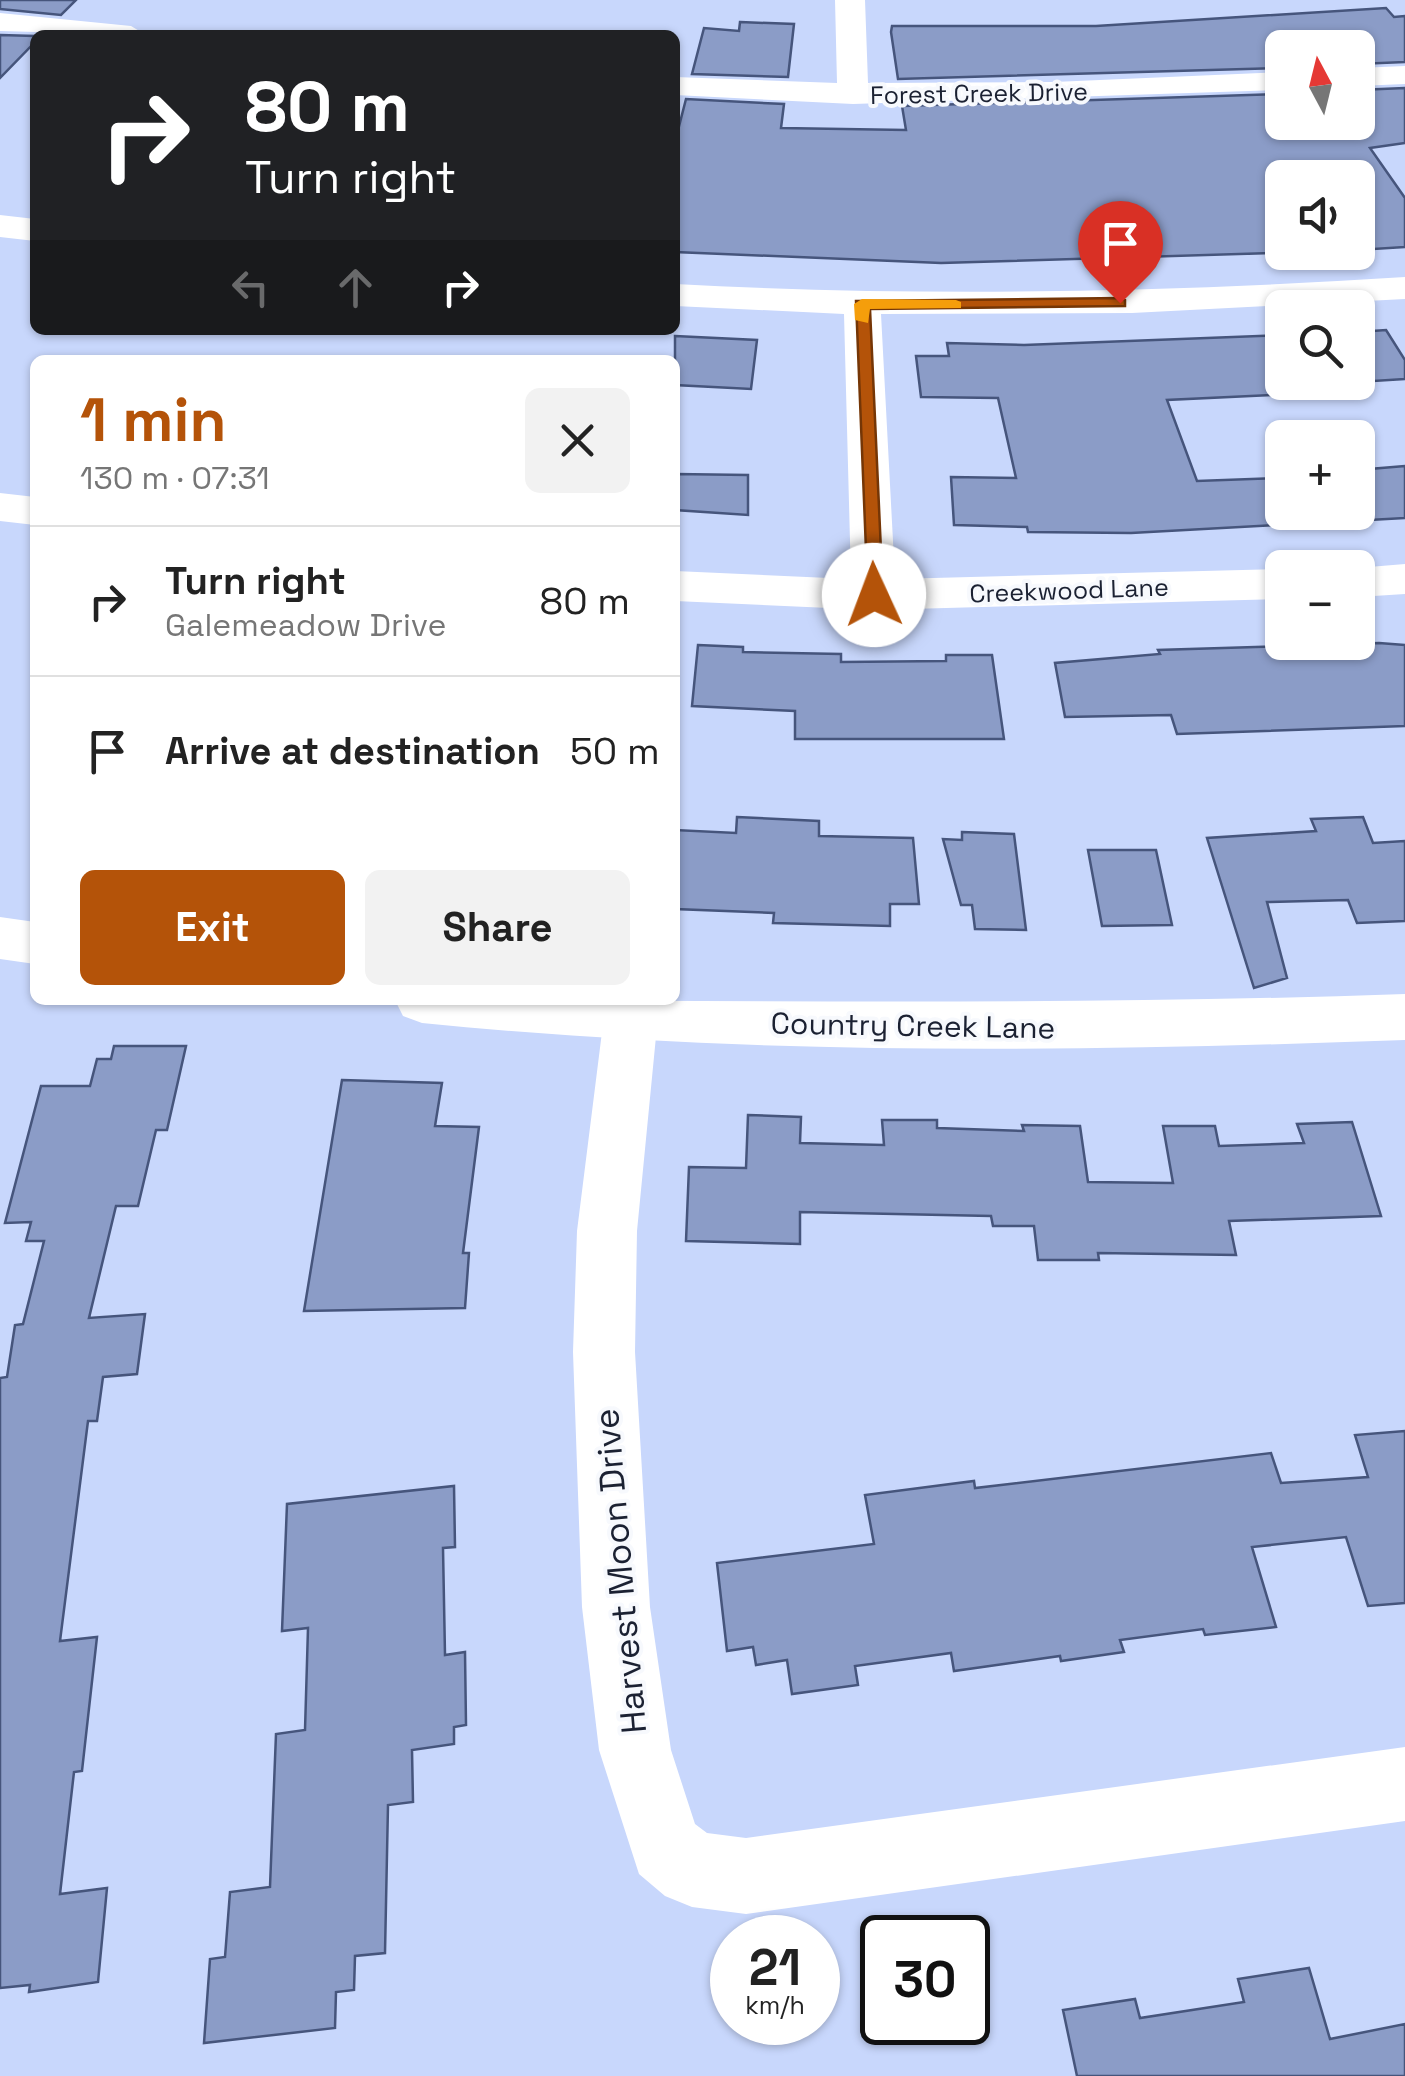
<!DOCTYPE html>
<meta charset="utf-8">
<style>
:root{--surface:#fff;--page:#f2f2f2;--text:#222;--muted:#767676;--line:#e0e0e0;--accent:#b45309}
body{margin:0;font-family:"Space Grotesk",sans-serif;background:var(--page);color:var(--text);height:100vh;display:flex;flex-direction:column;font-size:38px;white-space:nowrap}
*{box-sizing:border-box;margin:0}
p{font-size:32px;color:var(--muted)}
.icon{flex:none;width:55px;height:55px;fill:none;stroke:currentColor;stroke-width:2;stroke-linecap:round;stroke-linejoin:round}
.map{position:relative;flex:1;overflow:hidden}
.drawer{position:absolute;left:30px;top:355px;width:650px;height:650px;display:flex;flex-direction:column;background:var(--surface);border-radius:15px;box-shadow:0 2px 8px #0004}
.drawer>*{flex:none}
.top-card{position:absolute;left:30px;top:30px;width:650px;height:305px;border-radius:15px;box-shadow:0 2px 8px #0004;background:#202124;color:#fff;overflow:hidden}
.needle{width:65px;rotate:353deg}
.fabs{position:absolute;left:1265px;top:30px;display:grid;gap:20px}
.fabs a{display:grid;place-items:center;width:110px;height:110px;border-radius:15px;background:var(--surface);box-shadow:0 2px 8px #0004;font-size:50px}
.speed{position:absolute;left:710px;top:1915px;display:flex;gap:20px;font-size:50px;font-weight:700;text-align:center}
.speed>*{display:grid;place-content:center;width:130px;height:130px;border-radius:50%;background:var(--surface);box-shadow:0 2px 8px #0004;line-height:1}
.speed small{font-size:25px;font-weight:400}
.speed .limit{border:5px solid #111;border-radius:15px;background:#fff;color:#111}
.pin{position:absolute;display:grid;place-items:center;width:85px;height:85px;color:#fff;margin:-102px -42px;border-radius:50% 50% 50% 0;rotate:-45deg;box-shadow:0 0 10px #0007}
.pin .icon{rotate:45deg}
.me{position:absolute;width:110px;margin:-55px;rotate:358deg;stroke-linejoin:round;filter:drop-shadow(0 0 8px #0008)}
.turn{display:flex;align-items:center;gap:35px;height:210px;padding:0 50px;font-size:45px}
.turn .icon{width:130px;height:130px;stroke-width:2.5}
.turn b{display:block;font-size:70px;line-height:85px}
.lanes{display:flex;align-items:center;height:95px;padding:0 50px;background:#0003;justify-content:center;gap:50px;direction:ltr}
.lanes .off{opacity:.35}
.round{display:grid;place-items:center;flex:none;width:105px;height:105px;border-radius:15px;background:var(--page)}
.summary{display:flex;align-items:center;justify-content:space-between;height:170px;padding:0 50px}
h1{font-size:60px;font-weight:700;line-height:75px;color:var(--accent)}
.button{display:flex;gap:20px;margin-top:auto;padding:20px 50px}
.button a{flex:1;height:115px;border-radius:15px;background:var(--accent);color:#fff;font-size:40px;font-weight:700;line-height:115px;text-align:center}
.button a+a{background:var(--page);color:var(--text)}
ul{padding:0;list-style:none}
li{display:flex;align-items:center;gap:30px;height:150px;padding:0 50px;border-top:2px solid var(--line)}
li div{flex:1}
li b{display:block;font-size:38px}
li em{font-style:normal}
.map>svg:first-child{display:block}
</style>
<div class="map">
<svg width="1405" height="2076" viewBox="0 0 1405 2076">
<rect width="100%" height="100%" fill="#c8d7fc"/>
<path fill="#8b9cc7" stroke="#46557c" stroke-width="2.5" d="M0 0H76L61 15 0 9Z
M1386 8 1394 17 1405 16V62L1358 64V48H1282V68L898 79 891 32 892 26H1096Z
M740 22 794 24 788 77 692 74 704 28 739 31Z
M0 35 35 36V42L0 78Z
M1405 88V143L1370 148 1405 198V247L1358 250V178H1282V252H1309L941 263 675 252V142L686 99 784 104 781 128 906 130 902 106 1282 94V122H1358V90Z
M1386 330 1405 360V379L1358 382V332Z
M1282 335V382L1359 386 1333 388 1336 392 1167 400 1197 481 1282 478V512H1358V470L1405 466V518L1131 533 1028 532 1027 527 954 525 951 477 1016 478 998 398 921 397 916 356H949L947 343 1024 345Z
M675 336 757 340 751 389 675 385Z
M675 474 748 475V515L675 510Z
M1379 643 1405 645V726L1177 734 1171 715 1065 717 1055 663 1160 654 1158 650Z
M698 645 743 647V652L841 654V662L946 661V655H992L1004 739H795V711L692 706Z
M737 817 819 821V836L913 838 919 904H890V926L773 923 774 913 675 909V830L736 833Z
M1363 817 1373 843 1405 841V921L1357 923 1348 900 1267 902 1287 978 1254 988 1207 838 1316 831 1311 819Z
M962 832 1014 834 1026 930 975 929 972 905H961L943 839 962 840Z
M1088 850H1156L1172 925 1102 926Z
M114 1046H186L167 1130H156L138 1206H116L89 1318 145 1314 137 1374 103 1377 97 1421H88L60 1641 97 1637 82 1771 74 1772 60 1894 107 1888 98 1982 29 1992 30 1985 0 1988V1378L7 1377 15 1325 23 1324 44 1241H26L31 1222 5 1223 41 1086H90L97 1059H111Z
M342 1080 442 1083 435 1126 479 1127 463 1253H469L465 1308 304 1311Z
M748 1115 801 1117 800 1143 884 1145 882 1120H937V1128L1024 1131 1022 1125 1080 1126 1088 1182 1173 1183 1163 1126H1215L1219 1146 1304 1143 1297 1124 1352 1122 1381 1216 1229 1221 1236 1255 1098 1253 1099 1260H1038L1034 1226H993L991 1216 800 1212V1244L686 1241 689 1167 746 1168Z
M1405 1431V1603L1368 1606 1346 1537 1252 1547 1276 1627 1205 1635 1203 1629 1120 1640 1124 1652 1061 1661 1060 1656 954 1671 951 1653 855 1666 858 1685 792 1694 787 1660 756 1665 753 1647 727 1651 717 1563 874 1544 865 1495 974 1481 975 1488 1271 1453 1281 1483 1368 1477 1355 1435Z
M454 1486 455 1547 443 1548 445 1655 465 1652 466 1725 454 1727V1744L412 1750 413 1802 388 1805 385 1953 355 1956 354 1990 336 1992 335 2028 204 2043 210 1959 225 1957 230 1892 270 1887 276 1734 305 1730 308 1628 282 1631 287 1504Z
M1309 1968 1330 2039 1405 2024V2076H1077L1063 2010 1135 1999 1140 2018 1244 2002 1238 1979Z"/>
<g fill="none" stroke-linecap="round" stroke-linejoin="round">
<path fill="#fff" fill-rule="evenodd" d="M835 0H865L868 83 1054 82 1282 72V90L853 104 675 95V77L837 83Z
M0 13 131 26 146 35 0 31Z
M1405 66V84L1358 86V68Z
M0 215 35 219V241L0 237Z
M1405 277V299L1132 313 881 314 895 579 1282 569V599L874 610 675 601V571L851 579 844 314 675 306V284C919 297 1161 293 1405 277Z
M0 493 35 497V525L0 521Z
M1405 564V594L1358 597 1357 568Z
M612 1000H650L658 1016 637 1231 635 1352 650 1607 671 1750 695 1824 707 1833 746 1838 1405 1747V1821L746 1914 692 1907 665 1896 639 1874 599 1750 582 1607 573 1352 577 1231 604 1016Z"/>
<path fill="#fff" fill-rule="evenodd" d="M0 917 35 922V964L0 959Z
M1405 994V1040C1076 1052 750 1056 422 1023L403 1016 395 1000C731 1000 1066 1006 1405 994Z"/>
</g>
<path fill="#b45309" stroke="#753606" stroke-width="2.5" d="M1120 298 1125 300V306L870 309 883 595 881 600H868L856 301Z"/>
<path fill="#f59e0b" d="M956 300 961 302V308L870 309 868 323 855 320 854 304 862 299Z"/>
<g text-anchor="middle" stroke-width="8" stroke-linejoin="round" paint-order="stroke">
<g font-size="25" fill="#1b2132" stroke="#f7f9fd">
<text transform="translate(979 93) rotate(-1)" y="9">Forest Creek Drive</text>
<text transform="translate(1069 590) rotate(-2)" y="9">Creekwood Lane</text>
</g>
<g font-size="30" fill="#1b2132" stroke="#f7f9fd">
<text transform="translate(913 1026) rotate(1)" y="10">Country Creek Lane</text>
</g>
<g font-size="35" fill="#1b2132" stroke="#f7f9fd">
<text transform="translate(620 1571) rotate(-95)" y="12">Harvest Moon Drive</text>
</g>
</g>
</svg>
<div class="fabs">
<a><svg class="needle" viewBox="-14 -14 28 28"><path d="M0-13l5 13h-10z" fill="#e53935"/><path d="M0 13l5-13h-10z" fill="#767676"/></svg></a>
<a><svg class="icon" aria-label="sound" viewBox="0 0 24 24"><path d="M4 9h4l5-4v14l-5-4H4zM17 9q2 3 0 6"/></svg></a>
<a><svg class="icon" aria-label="search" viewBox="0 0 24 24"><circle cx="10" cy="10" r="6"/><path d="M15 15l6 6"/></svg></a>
<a>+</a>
<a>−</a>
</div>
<div class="speed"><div>21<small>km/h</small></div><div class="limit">30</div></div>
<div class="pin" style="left:1120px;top:303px;background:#d93025"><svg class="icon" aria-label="arrive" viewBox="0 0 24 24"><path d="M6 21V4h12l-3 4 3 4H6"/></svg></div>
<svg class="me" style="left:874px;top:595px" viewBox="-20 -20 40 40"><circle r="19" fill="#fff"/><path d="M0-13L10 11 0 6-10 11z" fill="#b45309"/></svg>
<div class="top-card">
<div class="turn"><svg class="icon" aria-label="right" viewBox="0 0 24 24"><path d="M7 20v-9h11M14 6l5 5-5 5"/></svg><div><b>80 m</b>Turn right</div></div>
<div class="lanes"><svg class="icon off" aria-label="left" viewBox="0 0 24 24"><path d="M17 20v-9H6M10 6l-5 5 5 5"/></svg><svg class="icon off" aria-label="ahead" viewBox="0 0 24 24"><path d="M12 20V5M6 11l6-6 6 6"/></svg><svg class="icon" aria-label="right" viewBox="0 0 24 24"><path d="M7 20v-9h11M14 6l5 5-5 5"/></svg></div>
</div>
<section class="drawer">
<div class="summary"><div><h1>1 min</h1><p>130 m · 07:31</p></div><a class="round"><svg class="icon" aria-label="close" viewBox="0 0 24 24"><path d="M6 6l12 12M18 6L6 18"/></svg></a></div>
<ul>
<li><svg class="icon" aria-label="right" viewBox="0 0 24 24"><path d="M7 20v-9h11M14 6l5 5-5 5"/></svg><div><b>Turn right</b><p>Galemeadow Drive</p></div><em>80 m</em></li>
<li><svg class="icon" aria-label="arrive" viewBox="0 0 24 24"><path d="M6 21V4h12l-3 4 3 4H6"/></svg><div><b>Arrive at destination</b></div><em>50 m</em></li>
</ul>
<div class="button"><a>Exit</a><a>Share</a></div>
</section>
</div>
